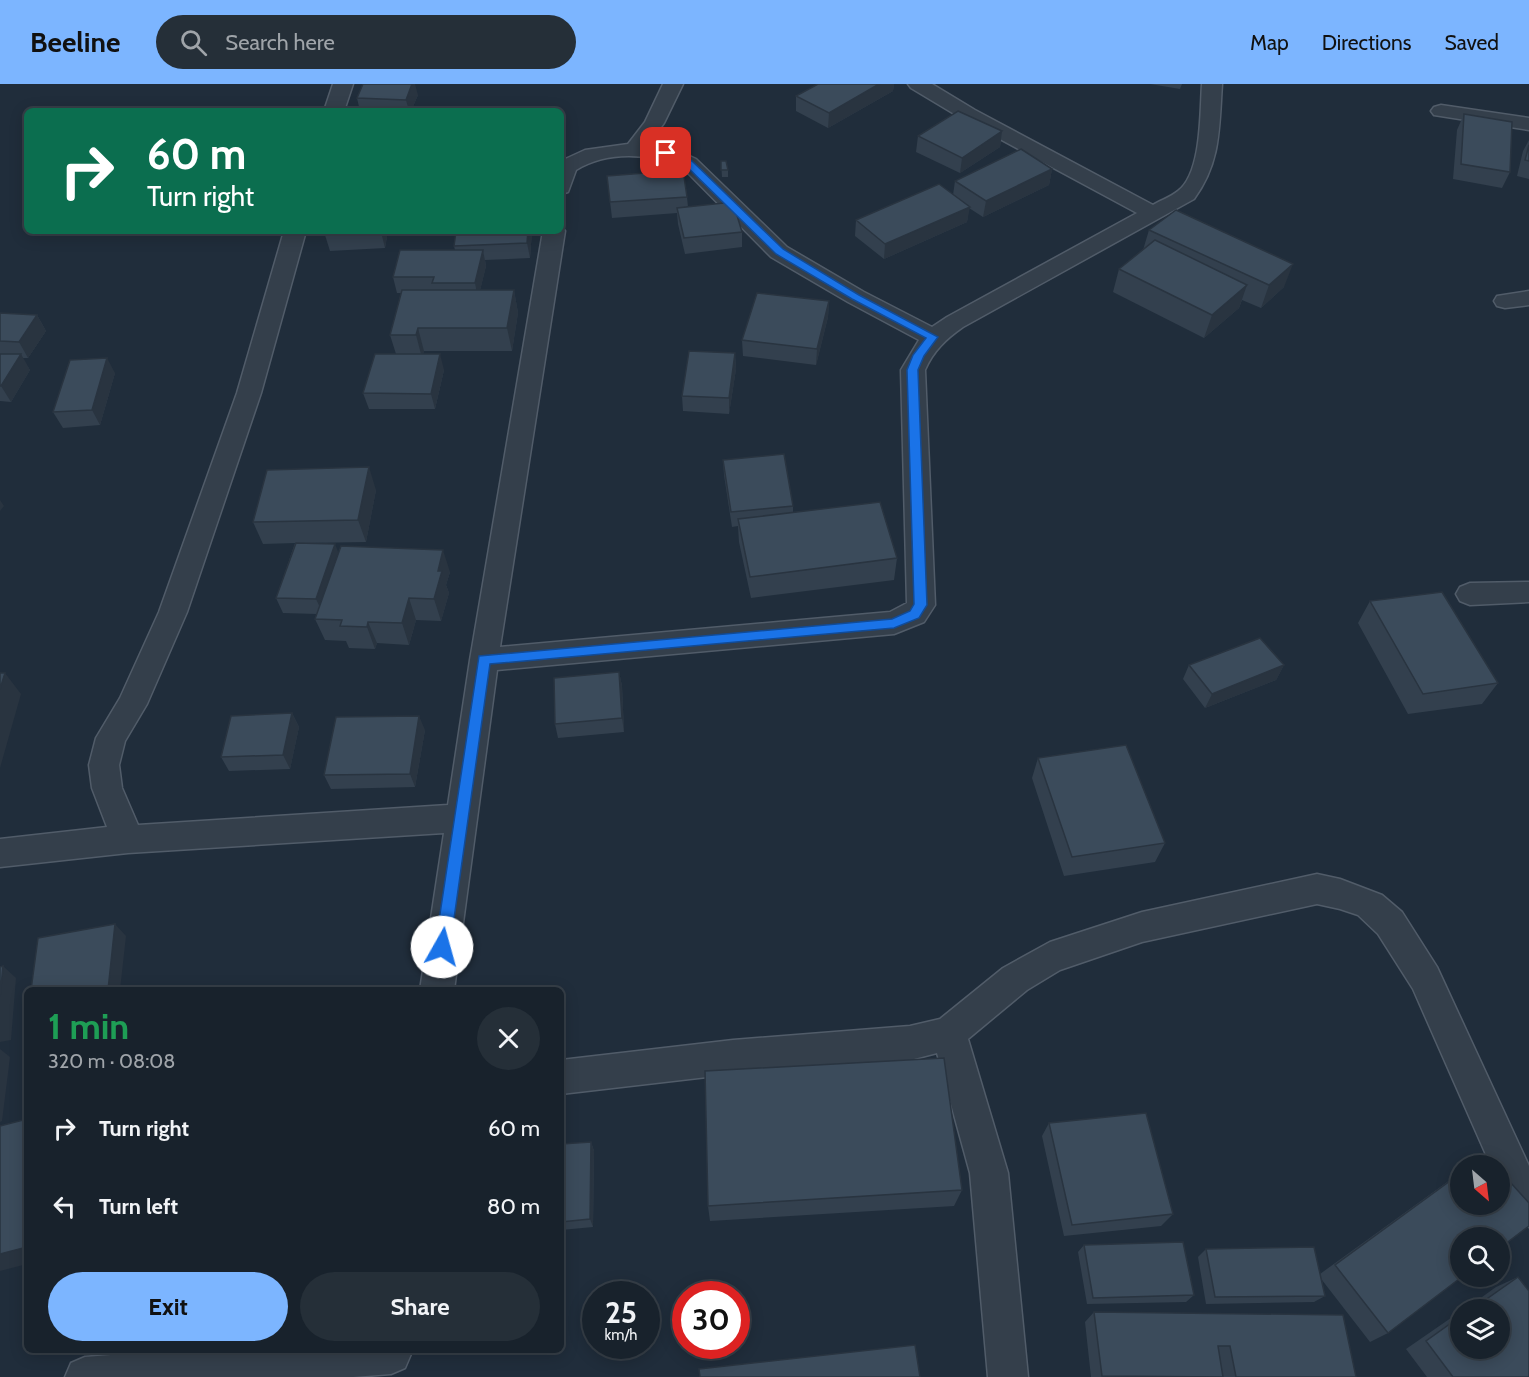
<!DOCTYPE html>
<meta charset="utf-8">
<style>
:root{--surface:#18222c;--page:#252f38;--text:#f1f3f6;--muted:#9fa4a9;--line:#363f48;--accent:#7cb5ff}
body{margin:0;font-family:Cabin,sans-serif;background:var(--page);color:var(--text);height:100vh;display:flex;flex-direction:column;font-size:22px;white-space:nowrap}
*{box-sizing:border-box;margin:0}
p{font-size:20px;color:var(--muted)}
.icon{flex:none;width:33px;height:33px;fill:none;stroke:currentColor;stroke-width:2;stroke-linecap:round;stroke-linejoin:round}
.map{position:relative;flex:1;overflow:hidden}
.side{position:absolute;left:24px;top:903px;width:540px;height:366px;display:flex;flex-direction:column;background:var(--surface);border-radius:9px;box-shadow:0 3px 15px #0003,0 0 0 2px var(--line)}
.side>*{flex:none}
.hud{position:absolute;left:24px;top:24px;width:540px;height:126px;border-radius:9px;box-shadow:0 3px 15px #0003,0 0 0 2px var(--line);background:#0b6e4f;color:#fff;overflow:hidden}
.needle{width:39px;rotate:152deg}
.controls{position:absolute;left:1450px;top:1071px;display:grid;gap:12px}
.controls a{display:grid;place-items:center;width:60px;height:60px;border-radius:50%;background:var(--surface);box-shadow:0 3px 15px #0003,0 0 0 2px var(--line);font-size:30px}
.speed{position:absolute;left:582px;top:1197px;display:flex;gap:12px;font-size:30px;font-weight:700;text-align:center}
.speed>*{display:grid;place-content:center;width:78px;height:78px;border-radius:50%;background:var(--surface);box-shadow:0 3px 15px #0003,0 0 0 2px var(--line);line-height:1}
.speed small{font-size:15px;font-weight:400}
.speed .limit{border:9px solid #d22;background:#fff;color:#111}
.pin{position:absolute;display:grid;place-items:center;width:51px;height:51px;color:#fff;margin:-26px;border-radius:12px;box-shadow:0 3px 9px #0006}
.me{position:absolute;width:66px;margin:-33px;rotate:7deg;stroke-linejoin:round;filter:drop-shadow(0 0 4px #0008)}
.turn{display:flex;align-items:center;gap:21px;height:126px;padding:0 24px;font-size:27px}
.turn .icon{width:78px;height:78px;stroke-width:2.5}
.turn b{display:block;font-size:42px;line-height:51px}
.round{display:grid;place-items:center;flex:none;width:63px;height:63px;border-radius:32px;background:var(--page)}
.head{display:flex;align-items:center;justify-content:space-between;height:102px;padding:0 24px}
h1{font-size:36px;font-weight:700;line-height:45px;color:#1e9e55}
.primary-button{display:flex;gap:12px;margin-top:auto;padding:12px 24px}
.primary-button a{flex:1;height:69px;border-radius:36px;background:var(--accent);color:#111;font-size:24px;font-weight:700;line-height:69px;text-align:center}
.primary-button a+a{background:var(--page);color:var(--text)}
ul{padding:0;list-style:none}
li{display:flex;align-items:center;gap:18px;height:78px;padding:0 24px}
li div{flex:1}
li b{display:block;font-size:22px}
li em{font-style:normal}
header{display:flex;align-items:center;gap:36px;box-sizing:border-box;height:84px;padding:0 30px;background:var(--accent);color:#111}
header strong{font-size:28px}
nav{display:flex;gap:33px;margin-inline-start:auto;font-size:21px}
.search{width:420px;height:54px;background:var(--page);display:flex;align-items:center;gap:15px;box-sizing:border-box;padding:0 21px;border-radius:33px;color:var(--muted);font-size:22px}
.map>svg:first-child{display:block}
</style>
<header>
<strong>Beeline</strong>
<div class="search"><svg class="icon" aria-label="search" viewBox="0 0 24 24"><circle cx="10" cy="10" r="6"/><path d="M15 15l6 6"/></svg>Search here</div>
<nav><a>Map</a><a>Directions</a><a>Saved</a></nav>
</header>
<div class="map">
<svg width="1529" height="1293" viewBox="0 0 1529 1293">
<rect width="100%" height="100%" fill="#202d3b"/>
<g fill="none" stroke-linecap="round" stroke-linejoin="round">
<g stroke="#515c69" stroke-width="3">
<path id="street" d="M333 0H353L344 27H324Z
M663 0H683L664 39 648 61 683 69 696 75 787 163 864 208 932 243 947 233 1137 129 961 34 911 4 908 0H932L975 26 1153 121C1161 116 1171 113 1178 107 1202 89 1200 28 1202 0H1222C1219 44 1221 78 1194 115L963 243C946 255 933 267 925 286L935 521 924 538 894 550 497 586 454 906H420L444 749 128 769 0 783V755L107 743 92 704 89 681 96 654 120 614 159 528 237 309 284 147H306L261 309 187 528 147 620 125 657 119 681 122 704 138 741 448 721 470 576 543 147H561V142L565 147 500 563 890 528 907 519 901 286 919 256 848 218 771 173 682 83C649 69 607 67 576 86L568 108 561 110V77L585 66 628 60 645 38Z
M1441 21 1529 34V46L1434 31 1431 27 1434 23Z
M1529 207V221L1505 224 1497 222 1494 217 1497 212Z
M1529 498V518L1470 521 1460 517 1456 510 1460 503 1470 499Z
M1317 790 1340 795 1382 811 1402 828 1437 883 1529 1082V1143L1516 1137 1500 1102V1082H1491L1413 905 1378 850 1358 831 1340 825 1317 820 1142 858 1060 886 1027 906 968 955 1008 1089 1028 1293H988L970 1089 937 969 910 976 733 990 561 1010V976L733 956 910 942 940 935 1003 884 1050 858 1142 828Z
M175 1266H409L411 1270 405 1284 391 1290 353 1293H65L71 1279 85 1273Z"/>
</g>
<use href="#street" fill="#343f4b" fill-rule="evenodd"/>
</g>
<path fill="#33404e" d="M818 0H894L893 7 828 44 796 27V12Z
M1150 0H1182L1180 5Z
M418 11 411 27H360L357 14Z
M1464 30 1510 88 1502 104 1453 95 1457 46Z
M1002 47 1000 63 960 89 916 68 918 52Z
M1529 56V95L1517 92 1523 67Z
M721 77 728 86V93H722Z
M1052 85 1049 101 983 133 969 124 967 138 884 175 855 152 856 136 953 111 955 97Z
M607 92 687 113 688 123 742 148V163L685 170 678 140 677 129 612 134Z
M1149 146 1284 203 1261 224 1242 216 1239 224 1204 254 1113 208 1119 185 1143 166Z
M326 147H388L385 164 330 167 325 151Z
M532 147 530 174 485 176 486 182 480 206H514L518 229 512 267H424L423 270 444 286 435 325H369L363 309 396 270 390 251 401 209H397L393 193 455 166 454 162Z
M829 217 828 233 816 281 743 272 742 256Z
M0 229 37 231 46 247 28 274H22L30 286 11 318 0 317Z
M735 269 736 285 729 330 683 327 682 312Z
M115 289 100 341 63 344 53 328Z
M723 376 793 422V429L897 474 894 496 751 514 739 458 738 442 732 443 724 391Z
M376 406 366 458 307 459 339 469 450 488 446 501 449 509 441 537 416 536 409 561 377 559 375 565 349 564 346 557 325 556 315 535 317 530 283 529 276 514 295 459 263 460 253 438Z
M1370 517 1498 599 1482 620 1408 630 1358 539Z
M1189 581H1284L1276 596 1205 624 1183 595Z
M619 588 622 602 624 648 558 654 555 640Z
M292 629 299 643 290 685 229 687 221 673Z
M425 646 415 703 331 705 324 691Z
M1038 674 1165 759 1155 778 1064 792 1032 694Z
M1049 1039 1173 1130 1161 1142 1064 1152 1042 1052Z
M591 1058 594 1067 593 1143 561 1146V1060Z
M1461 1088V1120L1388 1249 1370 1258 1322 1196 1325 1212 1314 1218 1206 1220 1198 1173 1206 1165 1320 1190Z
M962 1106 954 1122 710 1137 708 1122Z
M1084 1161 1194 1211 1186 1218 1087 1220 1078 1168Z
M1518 1193 1529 1293H1427L1406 1265 1461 1227V1264L1500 1226H1464L1496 1203Z
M1094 1228 1356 1293H1091L1085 1238Z"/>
<path fill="#293440" d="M412 0H415L418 11 411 27H409L406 16Z
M879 0H894L893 7 828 44 829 29Z
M1002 47 1000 63 960 89 962 74Z
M1052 85 1049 101 983 133 986 117Z
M970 123 967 138 884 175 885 160Z
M381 147H388L385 164 381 148Z
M528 147H532L530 174 527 159Z
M483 166 486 182 478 215 475 199Z
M1293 180 1284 203 1261 224 1269 201Z
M1247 201 1239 224 1204 254 1212 231Z
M514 206 518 229 512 267 507 244Z
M829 217 828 233 816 281 817 265Z
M37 231 46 247 28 274 19 258Z
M418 244 424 267 422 274 416 251Z
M735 269 736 285 729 330V314Z
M21 270 30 286 11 318 1 302Z
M440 270 444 286 435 325 431 310Z
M107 274 115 289 100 341 92 326Z
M369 383 376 406 366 458 358 436Z
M0 416 4 422 0 427Z
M335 460 341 475 323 530 316 515Z
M443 466 450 488 446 501 449 509 441 537 434 515 438 487Z
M409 514 416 536 409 561 402 539Z
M368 538 377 559 375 565 367 543Z
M1284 581 1276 596 1205 624 1212 610Z
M619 588 622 602 624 648 622 634Z
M5 589 21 610 0 684V605Z
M292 629 299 643 290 685 283 671Z
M419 632 425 646 415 703 410 690Z
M115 840 126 852 120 906H108Z
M3 882 16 894 11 956 0 958V913Z
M0 965 10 973 2 1037 0 1038Z
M591 1058 594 1067 593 1143 590 1135Z
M27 1163V1180L0 1187V1170Z"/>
<path fill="#3b4b5b" stroke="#293440" stroke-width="1.5" d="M363 0H412L406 16 357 14Z
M818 0H879L829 29 796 12Z
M958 27 1002 47 962 74 918 52Z
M1464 30 1512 38 1510 88 1461 80Z
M1529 61V77L1525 76Z
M1021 65 1052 85 986 117 955 97Z
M721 77H726L728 86H721Z
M683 86 687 113 610 118 607 92Z
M939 100 970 123 885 160 856 136Z
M733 118 742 148 684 154 677 124Z
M1176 126 1293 180 1269 201 1149 146Z
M326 147H381V148L325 151Z
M456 147H528L527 159 454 162Z
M1155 156 1247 201 1212 231 1119 185Z
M400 166H483L475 199H432L434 193H393Z
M402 206H514L507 244H418L416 251H390Z
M757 209 829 217 817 265 742 256Z
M0 229 37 231 19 258 0 257Z
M689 267 735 269 729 314 682 312Z
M0 270H21L1 302H0Z
M375 270H440L431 310 363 309Z
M107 274 92 326 53 328 70 276Z
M784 370 793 422 731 428 723 376Z
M369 383 358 436 253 438 267 386Z
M880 418 897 474 750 493 738 435Z
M296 459 335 460 316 515 276 514Z
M341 462 443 466 438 487H442L434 515 409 514 402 539 368 538 367 543 340 542 342 536 315 535Z
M1442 508 1498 599 1423 610 1370 517Z
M1260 554 1284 581 1212 610 1189 581Z
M619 588 622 634 555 640 554 594Z
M0 589H5L0 605Z
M292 629 283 671 221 673 231 632Z
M419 632 410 690 324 691 336 633Z
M1126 661 1165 759 1072 773 1038 674Z
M115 840 108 906H31L38 854Z
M3 882 0 913V883Z
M944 974 962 1106 708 1122 705 987Z
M1146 1029 1173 1130 1072 1141 1049 1039Z
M27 1035V1163L0 1170V1042Z
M591 1058 590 1135 561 1138V1060Z
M1486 1071 1495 1082H1472Z
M1500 1087 1529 1119V1142L1500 1164V1154H1461V1192H1463L1388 1249 1335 1181 1461 1089V1120H1500Z
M1183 1158 1194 1211 1093 1214 1084 1161Z
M1314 1163 1325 1212 1215 1213 1206 1165Z
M1518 1193 1529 1207V1293H1453L1426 1257 1461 1232V1264H1500V1226H1471Z
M1094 1228 1343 1231 1356 1293H1236L1230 1262H1218L1223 1293 1102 1292Z
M915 1261 920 1293H700L699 1285Z"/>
<path fill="#1a73e8" stroke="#114b97" stroke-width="1.5" d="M666 66 692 77 783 165 859 211 938 253 924 272 918 286 927 521 919 534 894 544 490 580 450 863 448 868 442 870 437 868 435 863 479 572 892 535 910 527 914 520 907 286 913 271 926 254 852 215 776 170 685 81 663 71 661 69Z"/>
</svg>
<div class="controls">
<a><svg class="needle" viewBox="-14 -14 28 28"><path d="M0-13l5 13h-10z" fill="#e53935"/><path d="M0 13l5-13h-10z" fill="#9fa4a9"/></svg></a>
<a><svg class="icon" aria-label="search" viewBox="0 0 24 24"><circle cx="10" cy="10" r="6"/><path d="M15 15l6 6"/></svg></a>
<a><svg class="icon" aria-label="layers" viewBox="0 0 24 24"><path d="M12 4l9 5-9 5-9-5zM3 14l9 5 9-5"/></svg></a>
</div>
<div class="speed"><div>25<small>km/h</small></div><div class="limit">30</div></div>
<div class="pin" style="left:666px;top:69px;background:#d93025"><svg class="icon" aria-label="arrive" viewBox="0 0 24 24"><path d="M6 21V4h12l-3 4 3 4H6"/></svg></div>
<svg class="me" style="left:442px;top:863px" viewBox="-20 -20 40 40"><circle r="19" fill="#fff"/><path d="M0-13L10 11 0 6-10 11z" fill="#1a73e8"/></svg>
<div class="hud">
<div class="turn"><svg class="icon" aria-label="right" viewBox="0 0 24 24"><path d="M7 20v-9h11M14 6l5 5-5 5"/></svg><div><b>60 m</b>Turn right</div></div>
</div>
<section class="side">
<div class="head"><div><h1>1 min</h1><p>320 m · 08:08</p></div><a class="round"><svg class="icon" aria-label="close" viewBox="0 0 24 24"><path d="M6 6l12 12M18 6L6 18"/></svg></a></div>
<ul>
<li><svg class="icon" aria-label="right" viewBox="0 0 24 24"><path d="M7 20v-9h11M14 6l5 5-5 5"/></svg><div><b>Turn right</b></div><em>60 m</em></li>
<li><svg class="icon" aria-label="left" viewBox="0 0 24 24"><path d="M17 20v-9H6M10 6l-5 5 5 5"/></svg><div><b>Turn left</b></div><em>80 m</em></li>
</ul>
<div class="primary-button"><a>Exit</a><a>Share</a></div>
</section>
</div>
